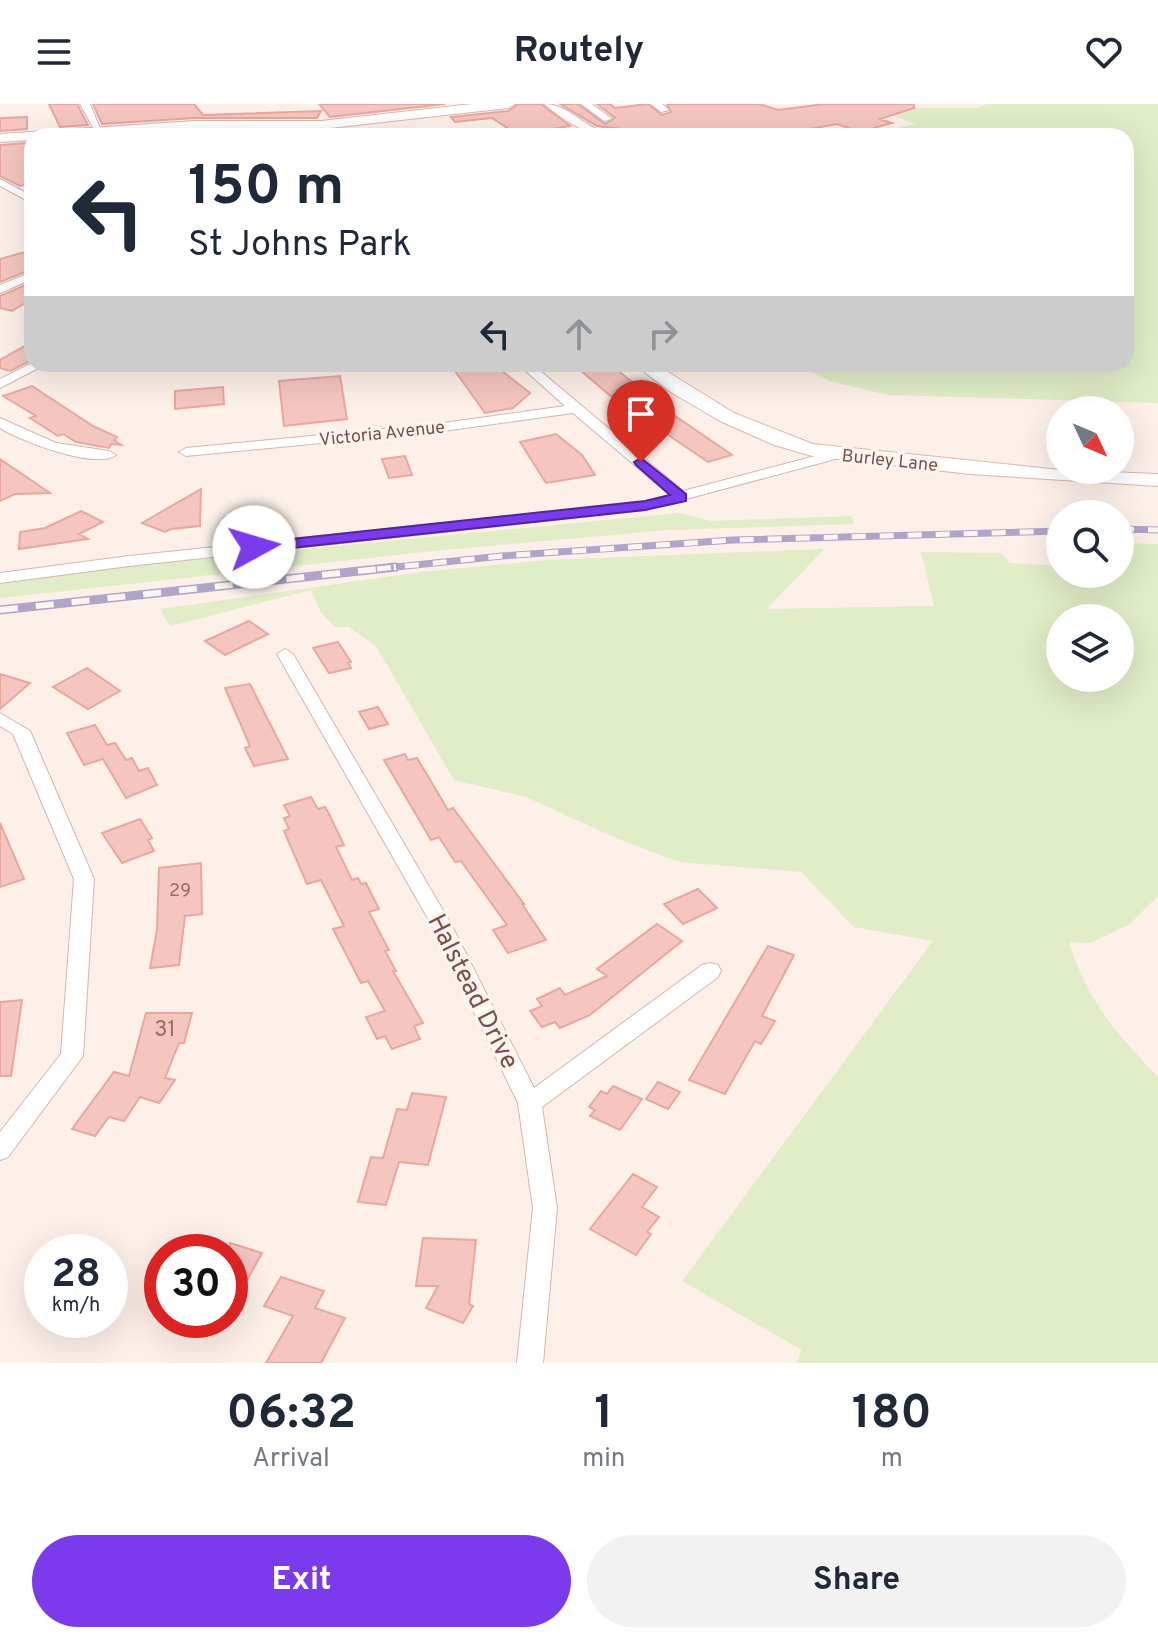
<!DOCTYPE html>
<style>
:root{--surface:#fff;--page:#f2f2f3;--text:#1f2937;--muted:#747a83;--accent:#7c3aed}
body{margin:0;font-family:Overpass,sans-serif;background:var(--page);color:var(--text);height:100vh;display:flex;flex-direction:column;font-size:30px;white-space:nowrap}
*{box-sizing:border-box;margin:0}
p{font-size:26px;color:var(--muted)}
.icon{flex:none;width:44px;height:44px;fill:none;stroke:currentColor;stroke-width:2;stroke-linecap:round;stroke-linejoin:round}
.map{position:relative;height:1259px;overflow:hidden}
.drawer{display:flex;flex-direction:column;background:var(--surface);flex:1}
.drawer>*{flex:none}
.banner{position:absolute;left:24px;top:24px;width:1110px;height:244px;border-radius:24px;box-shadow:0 8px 32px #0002;background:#fff;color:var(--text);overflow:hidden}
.needle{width:52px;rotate:134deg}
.tools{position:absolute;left:1046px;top:292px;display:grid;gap:16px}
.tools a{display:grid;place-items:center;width:88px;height:88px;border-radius:50%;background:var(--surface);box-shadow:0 8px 32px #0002;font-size:40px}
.speed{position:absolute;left:24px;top:1130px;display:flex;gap:16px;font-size:40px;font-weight:700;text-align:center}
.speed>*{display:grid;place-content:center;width:104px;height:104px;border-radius:50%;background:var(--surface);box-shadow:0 8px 32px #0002;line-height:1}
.speed small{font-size:20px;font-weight:400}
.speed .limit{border:12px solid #d22;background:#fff;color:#111}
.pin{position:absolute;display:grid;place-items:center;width:68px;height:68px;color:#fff;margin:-82px -34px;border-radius:50% 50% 50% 0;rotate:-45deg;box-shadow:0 0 8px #0007}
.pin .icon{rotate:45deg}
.me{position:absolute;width:88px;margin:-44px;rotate:84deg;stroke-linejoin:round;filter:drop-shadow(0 0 6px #0008)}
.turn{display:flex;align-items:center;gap:28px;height:168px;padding:0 32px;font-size:36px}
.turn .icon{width:104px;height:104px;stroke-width:2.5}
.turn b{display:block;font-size:56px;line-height:68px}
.lanes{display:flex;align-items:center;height:76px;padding:0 32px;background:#0003;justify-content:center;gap:40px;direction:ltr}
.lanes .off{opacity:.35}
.eta{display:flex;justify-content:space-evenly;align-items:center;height:136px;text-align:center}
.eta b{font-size:48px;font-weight:700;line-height:56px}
.cta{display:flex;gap:16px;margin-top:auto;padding:16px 32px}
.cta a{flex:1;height:92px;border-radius:48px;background:var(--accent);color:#fff;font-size:32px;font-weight:700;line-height:92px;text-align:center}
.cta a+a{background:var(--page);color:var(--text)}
header{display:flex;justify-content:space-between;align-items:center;height:104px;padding:0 32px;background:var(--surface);font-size:36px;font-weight:700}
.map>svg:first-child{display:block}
</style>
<header><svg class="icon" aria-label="menu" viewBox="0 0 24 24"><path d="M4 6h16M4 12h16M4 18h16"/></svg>Routely<svg class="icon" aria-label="heart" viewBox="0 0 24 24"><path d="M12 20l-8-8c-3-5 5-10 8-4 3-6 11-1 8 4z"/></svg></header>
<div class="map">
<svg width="1158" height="1259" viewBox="0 0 1158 1259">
<rect width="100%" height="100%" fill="#fdf0e9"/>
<path fill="#e0edc6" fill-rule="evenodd" d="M987 0H1158V299L888 291 829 277 799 260H1126V32H863L915 20 874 4H977Z
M679 409 711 417 851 412 854 420 668 426 433 447 0 494V480L120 463Z
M1120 439 1158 440V792L1130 820 1090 839 1069 838C1088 898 1116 929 1158 973V1259H796L802 1246 682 1177 933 837 854 823 801 768 680 758 618 735 526 693 454 676 376 542 349 523H335L321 509 311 486 170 522 160 505 421 468 546 456 824 445 767 505 934 502 921 448 1001 449 1010 459 1060 462V470H1120ZM1060 514H1120V574H1060Z"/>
<path fill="#f4c6bf" stroke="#e8a79f" stroke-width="2" d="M49 0H77L88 21 60 23Z
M93 0H194L203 11 321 7 317 14H195L102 20Z
M319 0H445L330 13Z
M518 0H541L570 22 518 31 492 14 455 18 451 13 508 7Z
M560 0H578L605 20 615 14 597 0H610L615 4 648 0 662 11 671 8 667 0H759L778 6 824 0H914V4L880 15 892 19 860 28 837 20 772 32H628V26L597 22Z
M27 13V25L0 27V14Z
M195 28H308L305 31 236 32 217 29 214 32H137Z
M27 39 26 59 32 64V79L20 82 0 72V41Z
M32 146V165L0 178V155Z
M32 178V195L12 207 0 204V192Z
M32 238V256L10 267 0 264V256Z
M450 260H483L491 265 498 264 530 289 513 304 485 309Z
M601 260H610L665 305 732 351 708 358 608 290 579 265Z
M340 272 347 315 284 322 279 277Z
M32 282 93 322 117 333 114 336 121 341 111 340 109 344 76 338 63 330 58 332 30 314 36 312 3 292Z
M223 283 224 300 175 305V287Z
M556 330 582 351 595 371 546 379 520 338Z
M405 352 412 371 389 374 382 355Z
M0 355 50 389 15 390 0 397Z
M201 385 200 422 171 425 165 428 142 419Z
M81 407 103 418 79 430 88 435 19 445 20 428 45 424Z
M249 517 268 530 225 551 205 537Z
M338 538 351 558 348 559 351 564 329 569 313 544Z
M87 564 120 587 88 605 53 583Z
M0 570 30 579 0 605Z
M250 580 265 610 288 655 254 662 245 644 250 642 225 584Z
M378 603 388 620 369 625 359 608Z
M95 621 107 641 115 639 126 656 132 654 139 667 148 664 157 681 126 694 103 655 84 661 67 629Z
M405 650 408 656 417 654 448 706 453 704 524 800H522L546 836 508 849 493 826 507 821 461 757 455 758 439 733 431 736 384 656Z
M311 693 318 705 325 703 329 710 344 741 336 743 352 776 358 774 361 780 366 779 379 805 369 808 389 846 385 847 396 867H393L423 919 414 922 420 935 392 945 385 932 377 935 366 913 385 907 368 877 361 879 333 825 344 822 321 776 307 780 284 727 289 725 284 714 290 712 284 701Z
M140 715 152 734 148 736 154 747 122 759 102 729Z
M0 719 24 775 0 783Z
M201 759 202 810 185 812 179 861 150 864 157 826 159 764Z
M698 785 717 804 683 820 664 800Z
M657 820 682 837 590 911 560 924 555 918 542 923 530 907 542 902 537 895 560 884 565 891 607 872 597 865Z
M768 842 794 851 762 912 775 917 761 940 755 937 725 990 689 976Z
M22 896 11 972H0V898Z
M146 909H192L184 939H179L165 974 175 976 159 999 140 993 124 1017 109 1013 95 1032 72 1025 114 968 129 972Z
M658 978 680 988 668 1005 646 995Z
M613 982 642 995 620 1026 590 1012 595 1006 589 1003 601 987 607 990Z
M412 989 446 993 428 1061 399 1058 386 1101 358 1098 371 1053 383 1054 397 1005 407 1006Z
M633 1070 657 1083 642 1103 659 1113 647 1128 651 1130 636 1151 590 1125Z
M423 1134 476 1136 469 1200 473 1202 463 1219 426 1204 438 1182H416Z
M230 1139 262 1149 246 1178 230 1173Z
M281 1173 324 1187 315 1204 345 1214 321 1259H266L293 1212 264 1202Z"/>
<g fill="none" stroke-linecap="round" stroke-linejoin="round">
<g stroke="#d3b6b0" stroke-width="2">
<path id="street" d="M80 0H90L102 29H96Z
M544 0C564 0 579 16 596 25 606 30 617 24 627 29 601 43 565 17 544 0Z
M581 0H592L612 15 604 17Z
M651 0H662L669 6 661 8Z
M0 75 32 92V99L0 82Z
M32 168V175L0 189V181Z
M32 259 46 260 0 284V275Z
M224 260H308L302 264H230Z
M518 260H532L683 387 834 347 841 351 839 354 645 406 129 462 0 479V469L129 452 644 398 670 391 573 309 436 328 186 352 179 348 186 344 436 320 565 302Z
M0 314 56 339 109 347 116 351C96 366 20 337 0 324Z
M285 545 293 550 451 820 534 984 702 861 710 859 718 861 721 867 718 873 542 1003 557 1104 543 1259H517L533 1104 518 999 431 820 277 550Z
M0 609 30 627 94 775 83 952 8 1053 0 1056V1028L61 950 74 775 13 630 0 622Z"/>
</g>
<g stroke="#d9b7b0" stroke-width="2">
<path id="secondary" d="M472 0H515L508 4 321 25H195L93 32H32V36L0 38V30L195 17H321Z
M634 260H655L734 309 813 340 1060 366 1158 370V382L970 370 812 352 774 341 720 317 669 287Z"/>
</g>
<use href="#street" fill="#fff" fill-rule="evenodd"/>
<use href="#secondary" fill="#fff" fill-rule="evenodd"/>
<g stroke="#afa5c9" stroke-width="7">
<path id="rail-far1" d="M1120 425 1158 426
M377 465 502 452 733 436 1060 427"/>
</g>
<g stroke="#afa5c9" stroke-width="9">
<path id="rail" d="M0 506 396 463"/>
</g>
<use href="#rail-far1" stroke="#fff5f0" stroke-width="5" stroke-dasharray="14" stroke-linecap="butt"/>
<use href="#rail" stroke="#fff5f0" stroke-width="6" stroke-dasharray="18" stroke-linecap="butt"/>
</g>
<path fill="#7c3aed" stroke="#51269a" stroke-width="2" d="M641 354 686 390V397L645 406 254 448 247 443 254 439 645 397 670 391 636 361 634 358Z"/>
<g text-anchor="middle" stroke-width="7" stroke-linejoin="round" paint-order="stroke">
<g font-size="18" fill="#7a4f4b" stroke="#fff5f0">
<text transform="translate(382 329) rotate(-6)" y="6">Victoria Avenue</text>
<text transform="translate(890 356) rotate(6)" y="6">Burley Lane</text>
</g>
<g font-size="18" fill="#986d68">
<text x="180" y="792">29</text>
</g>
<g font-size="22" fill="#986d68">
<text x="165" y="932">31</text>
</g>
<g font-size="26" fill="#7a4f4b" stroke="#fff5f0">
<text transform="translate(474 887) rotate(63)" y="9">Halstead Drive</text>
</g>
</g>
</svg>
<div class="tools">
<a><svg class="needle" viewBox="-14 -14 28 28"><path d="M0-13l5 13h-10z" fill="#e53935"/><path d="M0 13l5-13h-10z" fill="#747a83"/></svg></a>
<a><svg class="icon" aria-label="search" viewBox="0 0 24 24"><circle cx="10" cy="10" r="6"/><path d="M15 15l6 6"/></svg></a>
<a><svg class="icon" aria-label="layers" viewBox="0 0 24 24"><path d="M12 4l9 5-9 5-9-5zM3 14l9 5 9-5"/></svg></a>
</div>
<div class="speed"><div>28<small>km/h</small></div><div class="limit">30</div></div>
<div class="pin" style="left:641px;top:358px;background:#d93025"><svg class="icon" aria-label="arrive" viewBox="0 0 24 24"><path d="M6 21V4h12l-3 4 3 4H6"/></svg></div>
<svg class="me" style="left:254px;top:443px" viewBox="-20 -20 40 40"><circle r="19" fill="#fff"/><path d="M0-13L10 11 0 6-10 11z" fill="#7c3aed"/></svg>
<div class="banner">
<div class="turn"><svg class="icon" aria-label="left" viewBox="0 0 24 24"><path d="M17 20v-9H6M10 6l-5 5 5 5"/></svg><div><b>150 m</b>St Johns Park</div></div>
<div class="lanes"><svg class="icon" aria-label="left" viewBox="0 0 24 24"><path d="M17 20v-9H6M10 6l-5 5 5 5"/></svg><svg class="icon off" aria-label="ahead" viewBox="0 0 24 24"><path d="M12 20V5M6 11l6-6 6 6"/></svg><svg class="icon off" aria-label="right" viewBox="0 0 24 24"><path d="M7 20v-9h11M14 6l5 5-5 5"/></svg></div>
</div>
</div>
<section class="drawer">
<div class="eta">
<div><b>06:32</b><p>Arrival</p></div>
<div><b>1</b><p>min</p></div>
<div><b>180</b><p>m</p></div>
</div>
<div class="cta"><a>Exit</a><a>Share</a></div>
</section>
